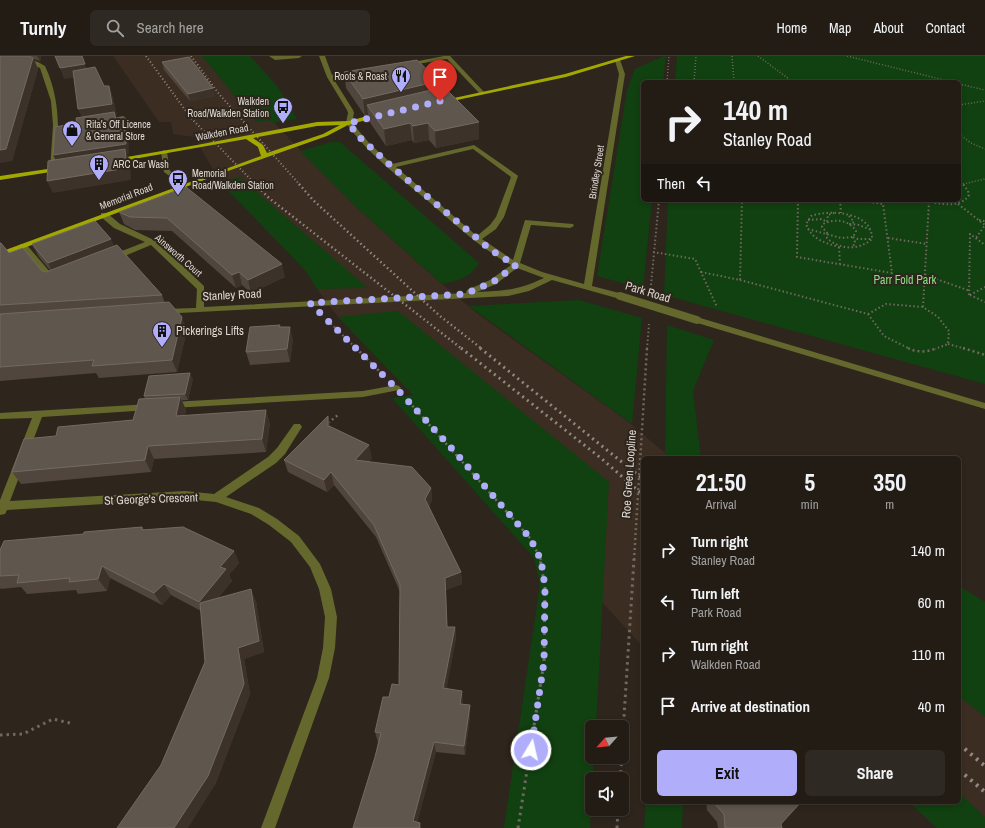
<!DOCTYPE html>
<style>
:root{--surface:#221c15;--page:#2e2922;--text:#f1f3f6;--muted:#a2a1a0;--line:#3f3a34;--accent:#b0aefa}
body{margin:0;font-family:"Archivo Narrow",sans-serif;background:var(--page);color:var(--text);height:100vh;display:flex;flex-direction:column;font-size:15px;white-space:nowrap}
*{box-sizing:border-box;margin:0}
p{font-size:13px;color:var(--muted)}
.icon{flex:none;width:22px;height:22px;fill:none;stroke:currentColor;stroke-width:2;stroke-linecap:round;stroke-linejoin:round}
.map{position:relative;flex:1;overflow:hidden}
.sheet{position:absolute;left:641px;top:400px;width:320px;height:348px;display:flex;flex-direction:column;background:var(--surface);border-radius:6px;box-shadow:0 2px 6px #0003,0 0 0 1px var(--line)}
.sheet>*{flex:none}
.top-card{position:absolute;left:641px;top:24px;width:320px;height:122px;border-radius:6px;box-shadow:0 2px 6px #0003,0 0 0 1px var(--line);background:#221c15;color:var(--text);overflow:hidden}
.needle{width:26px;rotate:243deg}
.controls{position:absolute;left:585px;top:664px;display:grid;gap:8px}
.controls a{display:grid;place-items:center;width:44px;height:44px;border-radius:6px;background:var(--surface);box-shadow:0 2px 6px #0003,0 0 0 1px var(--line);font-size:20px}
.pin{position:absolute;display:grid;place-items:center;width:34px;height:34px;color:#fff;margin:-41px -17px;border-radius:50% 50% 50% 0;rotate:-45deg;box-shadow:0 0 4px #0007}
.pin .icon{rotate:45deg}
.me{position:absolute;width:44px;margin:-22px;rotate:9deg;stroke-linejoin:round;filter:drop-shadow(0 0 3px #0008)}
.turn{display:flex;align-items:center;gap:14px;height:84px;padding:0 16px;font-size:18px}
.turn .icon{width:52px;height:52px;stroke-width:2.5}
.turn b{display:block;font-size:28px;line-height:34px}
.then{display:flex;align-items:center;height:38px;padding:0 16px;background:#0003;gap:8px;font-size:15px}
.eta{display:flex;justify-content:space-evenly;align-items:center;height:68px;text-align:center}
.eta b{font-size:24px;font-weight:700;line-height:28px}
.action{display:flex;gap:8px;margin-top:auto;padding:8px 16px}
.action a{flex:1;height:46px;border-radius:6px;background:var(--accent);color:#111;font-size:16px;font-weight:700;line-height:46px;text-align:center}
.action a+a{background:var(--page);color:var(--text)}
ul{padding:0;list-style:none}
li{display:flex;align-items:center;gap:12px;height:52px;padding:0 16px}
li div{flex:1}
li b{display:block;font-size:15px}
li em{font-style:normal}
header{display:flex;align-items:center;gap:24px;box-sizing:border-box;height:56px;padding:0 20px;background:var(--surface);border-bottom:1px solid var(--line)}
header strong{font-size:19px}
nav{display:flex;gap:22px;margin-inline-start:auto;font-size:14px}
.search{width:280px;height:36px;background:var(--page);display:flex;align-items:center;gap:10px;box-sizing:border-box;padding:0 14px;border-radius:6px;color:var(--muted);font-size:15px}
.map>svg:first-child{display:block}
</style>
<header>
<strong>Turnly</strong>
<div class="search"><svg class="icon" aria-label="search" viewBox="0 0 24 24"><circle cx="10" cy="10" r="6"/><path d="M15 15l6 6"/></svg>Search here</div>
<nav><a>Home</a><a>Map</a><a>About</a><a>Contact</a></nav>
</header>
<div class="map">
<svg width="985" height="772" viewBox="0 0 985 772">
<rect width="100%" height="100%" fill="#2e251c"/>
<path fill="#3b2d21" d="M113 0H212L301 95 355 150 435 222 478 258 626 364 671 402H643V591L413 339 338 261 317 233 305 214 221 127 194 81 173 78 171 66H159Z
M959 636 985 657V772H937L909 746H959Z"/>
<path fill="#114110" d="M202 0H250L278 31 297 63 273 67 270 64 256 66Z
M664 0H666L663 26H643V144H652L643 233 597 220 627 34 635 13Z
M677 0H985V328L664 239 668 144H959V26H675Z
M331 86H340L479 207C469 223 459 224 442 228L355 150 300 95Z
M239 121 361 226 368 232 317 233 305 214 221 127Z
M579 244 642 262 632 368 469 250Z
M398 255 609 426 596 671H592V701H594L590 772H504L540 528 534 502 392 342 413 339 338 261Z
M667 269 714 284 693 335 701 402H668L665 399Z
M959 530 985 546V661L959 640Z
M959 737 985 761V772H937L909 746H959Z
M646 746H683L682 772H644Z"/>
<g fill="none" stroke-linecap="round" stroke-linejoin="round">
<path stroke="#716961" stroke-width="1.5" stroke-dasharray="1 2" stroke-linecap="butt" d="M732 0 734 26
M758 0 793 26
M847 0 952 26
M667 26 669 0
M694 26 696 0
M959 28 985 34
M959 49 985 45
M959 78 971 87 985 93
M959 125 964 129
M963 128 985 123"/>
<path stroke="#716961" stroke-width="2" stroke-dasharray="1.5 2.5" stroke-linecap="butt" d="M798 144 797 201 892 217 883 148 855 144
M840 144 841 157
M923 144C936 147 960 154 969 139L968 135 963 128
M958 148 985 169 976 182
M849 160 854 166 850 168 859 169 871 174
M808 164 822 163 827 166 828 159 834 157
M979 164 985 165
M808 173 841 182 853 181 856 175C849 164 835 162 823 168L822 171 828 178
M828 178 826 181C839 194 858 195 872 183 873 156 830 153 811 160L806 168C811 183 825 187 839 191
M853 181 858 183H872
M853 181 855 186 853 191
M888 182 927 188
M839 191 840 208
M653 196 695 203 717 251
M701 216 740 224 742 144
M925 219 970 235
M740 224 868 258
M651 229 659 144
M969 239 970 178 985 189
M970 239 985 231
M970 239 985 246
M923 251 929 146
M868 258 884 280 910 293
M868 258 886 248 923 251 938 261 949 275 948 288 935 293
M328 265 357 293
M948 288 966 293
M647 293 649 268"/>
<path stroke="#716961" stroke-width="2.5" stroke-dasharray="2 3" stroke-linecap="butt" d="M356 292 380 316
M908 292C916 297 929 296 937 292
M963 292 985 299
M409 346 530 482 541 504
M328 367 338 359
M634 504 647 292"/>
<path stroke="#716961" stroke-width="3" stroke-dasharray="2.5 4" stroke-linecap="butt" d="M0 679 23 678 53 663 70 667
M622 693 634 503
M620 723 622 701
M518 772 544 606 545 531 540 503
M617 772 618 753"/>
<path fill="#64682c" fill-rule="evenodd" d="M269 0H302L299 2 275 4Z
M319 0H325L332 19 357 14 360 16 333 22 353 54 354 57 352 67 370 88 392 108 474 89 517 119 518 120 504 161 496 173 482 183 513 204 525 164 573 168 574 170 570 172 531 169 520 207 542 216 584 228 619 18 615 5 620 4 625 18 592 230 623 238 624 240 623 242 620 243 552 224 529 235 508 240 160 258 159 256 160 254 163 253 196 252 197 233 151 189 115 204H109V200L145 186 114 172 101 161V157H107L120 168 156 185 204 230V251L466 237 467 234 490 224 511 209C480 192 455 168 428 145 399 121 368 98 346 67L348 57 347 54 327 21ZM473 93 511 121 496 161 490 169 477 180 396 111ZM517 212 544 222C518 234 505 235 477 236L496 228Z
M444 0H450L484 36V38H480L447 3 406 10 403 8Z
M28 3 38 6 45 10C61 44 59 78 56 114L53 116 50 114 53 69 51 45 40 12 28 7 0 9V5Z
M123 60 126 62 125 63 103 67 100 65Z
M164 94 167 96 170 115 187 128V130H183L164 116 161 96Z
M20 188H26L56 223V227H50L20 192Z
M697 261 985 347V353L694 266 693 264 694 262Z
M396 329 399 330 401 332 399 334 363 341 172 352 167 349 172 346 363 335Z
M150 348 155 351 150 354 42 361 10 445 185 435 214 438 268 401 277 392 294 368H300L302 371 300 374 285 398 276 407 226 441 259 452 277 463 299 480 320 508 331 533 337 561 335 592 329 622 275 772H261L317 622 323 592 325 561 319 533 310 511 291 486 269 469 251 458 216 446 185 443 7 454 5 458 0 459V444L32 362 0 363V357Z"/>
<path fill="#a2a800" fill-rule="evenodd" d="M626 0H635L566 21 443 47 440 45 565 18Z
M382 56 385 58 384 59 348 69 327 80 228 115 0 201V196L261 100 258 91 246 83 117 106 114 104 115 103 197 89 317 66 349 65ZM340 69 323 78 267 97 263 89 253 82 317 70Z
M61 111 63 112V114L0 124V120Z"/>
<path stroke="#908981" stroke-width="2" stroke-dasharray="1 2.5" stroke-linecap="butt" d="M146 0 191 62 256 129
M191 0 219 38 300 129"/>
<path stroke="#908981" stroke-width="2.5" stroke-dasharray="1.5 3" stroke-linecap="butt" d="M255 128 269 142 462 293
M299 128 314 145 440 260 482 293"/>
<path stroke="#908981" stroke-width="3" stroke-dasharray="2 4" stroke-linecap="butt" d="M461 292 602 403 643 439
M480 292 643 423"/>
<path stroke="#908981" stroke-width="4" stroke-dasharray="2.5 5" stroke-linecap="butt" d="M959 688 985 710
M959 714 985 736"/>
<path stroke="#64682c" stroke-width="8" d="M620 240 697 264"/>
</g>
<path fill="#50463d" d="M0 0H41L40 5 34 3 38 13 12 105Z
M162 6 215 40 190 45 164 14Z
M344 16 439 25V32L479 83 436 92 429 84 414 87 412 84 386 90 369 65 368 59 365 60 346 32Z
M186 131 285 221 251 237 242 229 236 232 172 175 135 174 124 168 119 156Z
M0 187 9 197 42 215 46 216 50 214 39 201 32 188 115 190 162 239 165 247 187 274 177 316 99 322 96 317 0 325Z
M280 271 293 283 290 306 250 309 246 296Z
M193 323 188 344H182L186 354 185 359 270 367 266 396 154 403 151 416 21 428 12 416 56 380 133 364 145 343 144 340Z
M331 371 372 402 368 406 431 432 432 444 429 451 461 516 462 528 446 534 447 571H455L456 582 446 632 463 645 462 648 470 649V660L465 699 436 696 417 766 420 767 421 772H353L375 701 378 686 375 676 389 641 399 629 400 536 376 481 334 429 327 436 288 416 284 404Z
M142 471 144 474 234 495 239 507 229 519 232 525 218 542 256 545 264 596 244 603 250 638 215 729 161 709 205 606 201 555 171 539 162 549 110 522 107 535 78 538 76 534 27 538 21 531 1 533 0 532V494L84 478Z
M706 746H801L781 768 782 772H718L717 766 707 754Z"/>
<path fill="#3c3229" d="M37 0H41L40 5Z
M33 2 38 13 12 105 0 107V94Z
M85 8 89 19 64 23 60 12Z
M439 25 440 42 367 49 368 59 365 60 363 43Z
M109 30 113 41 117 59 115 60 118 66 83 65 78 53Z
M213 32 215 40 190 45 188 38Z
M124 62 128 72 129 98H127L130 105 131 124 53 137 47 125 58 109 53 99Z
M479 66V83L436 92 435 75Z
M410 67 412 84 386 90 384 73Z
M428 67 429 84 414 87 413 70Z
M111 183 117 196 54 220 48 207Z
M282 208 285 221 251 237 248 224Z
M239 216 242 229 236 232 232 219Z
M182 261 187 274 177 316 172 304Z
M290 271 293 283 290 306 287 293Z
M190 317 193 323 188 344 185 338Z
M180 341 186 354 182 373 176 360Z
M266 354 270 367 266 396 262 383Z
M328 360 331 373 328 371Z
M369 389 372 402 358 417 355 404Z
M148 390 154 403 151 416 145 404Z
M331 416 334 429 327 436 324 424Z
M431 432 432 444 426 456 425 443Z
M234 495 239 507 229 519 232 525 205 557 199 546 220 511Z
M102 510 110 522 107 535 98 523Z
M461 516 462 528 446 534 448 582 447 571 445 522Z
M164 528 171 539 162 549 154 537Z
M251 533 256 545 264 596 244 603 250 638 215 729 188 772H174L238 592Z
M455 571 456 582 445 642 443 632Z
M462 635 463 645 461 658 460 648Z
M470 649V660L465 699 464 690Z
M434 686 436 696 416 772 413 765Z"/>
<path fill="#5f564d" stroke="#736a62" d="M0 0H29L33 2 6 93 0 94Z
M55 0H82L85 8 60 12Z
M189 1 213 32 188 38 162 6Z
M417 4 439 25 363 43 344 16Z
M95 11 104 30H109L112 48 78 53 73 15Z
M444 31 479 66 435 75 428 67 413 70 410 67 384 73 367 49Z
M114 56 116 63 124 62 126 88 53 99 55 71 77 67 76 62Z
M125 93 127 112 47 125 48 105Z
M186 131 282 208 248 224 239 216 232 219 167 162 130 161 119 156Z
M95 165 111 183 48 207 32 188Z
M0 187H1L9 197 23 192 42 215 46 216 117 189 162 239 0 249Z
M169 246 182 261 172 304 92 310 94 304 0 311V258Z
M280 269 279 271H290L287 293 246 296 250 271Z
M190 317 185 338 144 340 149 320Z
M180 341 176 360 266 354 262 383 148 390 145 404 12 416 24 383 56 380 58 371 133 364 139 343Z
M328 360V371L329 370 369 389 355 404 412 411 431 432 425 443 461 516 445 522 447 571H455L443 632 462 635 460 648 470 649 464 690 434 686 413 765 420 767 419 772H353L375 701 381 677 375 676 383 641H389L392 628 399 629 400 529 374 469 331 416 324 424 284 404Z
M142 471V474L183 471 234 495 220 511 226 513 199 546 164 528 154 537 102 510 98 523 69 526 70 522 17 527 19 519 0 520V494L4 485 84 478V476Z
M251 533 259 585 238 592 244 628 208 720 174 772H117L161 709 205 606 200 547Z
M713 746H801L781 768 782 772H725L724 758Z"/>
<g fill="none" stroke-linecap="round" stroke-linejoin="round">
<path stroke="#b0aefa" stroke-width="7" stroke-dasharray="0 12.6" d="M440 45 349 67 357 79 391 110 485 189 501 201 516 209 493 226 465 238 310 247 396 332 454 395 530 482 541 504 545 531 544 606 531 694"/>
</g>
<defs>
<g id="restaurant-pin" transform="scale(1)"><path d="M0 17L-7.5 6A9.5 9.5 0 1 1 7.5 6Z" fill="#b0aefa" stroke="#2e251c"/><path d="M-5-6h1v4h1v-4h1v4h1v-4h1v5L-1.5 .5V6h-2V.5L-5-1ZM5-6V6H3V1.5H1.5Q1.5-4 5-6Z" fill="#111"/></g>
<g id="bus-pin" transform="scale(1)"><path d="M0 17L-7.5 6A9.5 9.5 0 1 1 7.5 6Z" fill="#b0aefa" stroke="#2e251c"/><path d="M-5-6H5V4H4V6H2V4H-2V6H-4V4H-5ZM-3.5-4V0h7V-4ZM-3.5 1.2v1.5H-2V1.2ZM2 1.2v1.5H3.5V1.2Z" fill="#111"/></g>
<g id="shop-pin" transform="scale(1)"><path d="M0 17L-7.5 6A9.5 9.5 0 1 1 7.5 6Z" fill="#b0aefa" stroke="#2e251c"/><path d="M-5-2.5h2.3a2.7 3.5 0 0 1 5.4 0H5L5.5 6h-11ZM-1.5-2.5h3a1.5 2.3 0 0 0-3 0Z" fill="#111"/></g>
<g id="building-pin" transform="scale(1)"><path d="M0 17L-7.5 6A9.5 9.5 0 1 1 7.5 6Z" fill="#b0aefa" stroke="#2e251c"/><path d="M-4-6H4V6H1V3H-1V6H-4ZM-2.5-4.3h1.7v1.8h-1.7ZM.8-4.3h1.7v1.8H.8ZM-2.5-1h1.7V.8h-1.7ZM.8-1h1.7V.8H.8Z" fill="#111"/></g>
</defs>
<g fill-rule="evenodd">
<use href="#restaurant-pin" x="401" y="20"/>
<use href="#bus-pin" x="283" y="51"/>
<use href="#shop-pin" x="72" y="74"/>
<use href="#building-pin" x="99" y="108"/>
<use href="#bus-pin" x="178" y="123"/>
<use href="#building-pin" x="162" y="275"/>
</g>
<g text-anchor="middle" stroke-width="4" stroke-linejoin="round" paint-order="stroke">
<g font-size="10" fill="#ded8d2" stroke="#2e251c" text-anchor="start">
<text x="387" y="24" text-anchor="end">Roots &amp; Roast</text>
<text x="269" y="49" text-anchor="end">Walkden<tspan x="269" dy="12">Road/Walkden Station</tspan></text>
<text x="86" y="72">Rita's Off Licence<tspan x="86" dy="12">&amp; General Store</tspan></text>
<text x="113" y="112">ARC Car Wash</text>
<text x="192" y="121">Memorial<tspan x="192" dy="12">Road/Walkden Station</tspan></text>
</g>
<g font-size="10" fill="#ded8d2" stroke="#2e251c">
<text transform="translate(222 76) rotate(-11)" y="4">Walkden Road</text>
<text transform="translate(596 116) rotate(-81)" y="4">Brindley Street</text>
<text transform="translate(126 140) rotate(-21)" y="4">Memorial Road</text>
<text transform="translate(179 199) rotate(41)" y="4">Ainsworth Court</text>
</g>
<g font-size="12" fill="#88e083" stroke="#2e251c">
<text x="905" y="228">Parr Fold Park</text>
</g>
<g font-size="12" fill="#ded8d2" stroke="#2e251c">
<text transform="translate(648 236) rotate(17)" y="4">Park Road</text>
<text transform="translate(232 239) rotate(-3)" y="4">Stanley Road</text>
<text transform="translate(629 418) rotate(-86)" y="4">Roe Green Loopline</text>
<text transform="translate(151 443) rotate(-2)" y="4">St George's Crescent</text>
</g>
<g font-size="12" fill="#ded8d2" stroke="#2e251c" text-anchor="start">
<text x="176" y="279">Pickerings Lifts</text>
</g>
</g>
</svg>
<div class="controls">
<a><svg class="needle" viewBox="-14 -14 28 28"><path d="M0-13l5 13h-10z" fill="#e53935"/><path d="M0 13l5-13h-10z" fill="#a2a1a0"/></svg></a>
<a><svg class="icon" aria-label="sound" viewBox="0 0 24 24"><path d="M4 9h4l5-4v14l-5-4H4zM17 9q2 3 0 6"/></svg></a>
</div>
<div class="pin" style="left:440px;top:45px;background:#d93025"><svg class="icon" aria-label="arrive" viewBox="0 0 24 24"><path d="M6 21V4h12l-3 4 3 4H6"/></svg></div>
<svg class="me" style="left:531px;top:694px" viewBox="-20 -20 40 40"><circle r="17" fill="#b0aefa" stroke="#fff" stroke-width="3"/><path d="M0-11L8 9 0 5-8 9z" fill="#fff"/></svg>
<div class="top-card">
<div class="turn"><svg class="icon" aria-label="right" viewBox="0 0 24 24"><path d="M7 20v-9h11M14 6l5 5-5 5"/></svg><div><b>140 m</b>Stanley Road</div></div>
<div class="then">Then<svg class="icon" aria-label="left" viewBox="0 0 24 24"><path d="M17 20v-9H6M10 6l-5 5 5 5"/></svg></div>
</div>
<section class="sheet">
<div class="eta">
<div><b>21:50</b><p>Arrival</p></div>
<div><b>5</b><p>min</p></div>
<div><b>350</b><p>m</p></div>
</div>
<ul>
<li><svg class="icon" aria-label="right" viewBox="0 0 24 24"><path d="M7 20v-9h11M14 6l5 5-5 5"/></svg><div><b>Turn right</b><p>Stanley Road</p></div><em>140 m</em></li>
<li><svg class="icon" aria-label="left" viewBox="0 0 24 24"><path d="M17 20v-9H6M10 6l-5 5 5 5"/></svg><div><b>Turn left</b><p>Park Road</p></div><em>60 m</em></li>
<li><svg class="icon" aria-label="right" viewBox="0 0 24 24"><path d="M7 20v-9h11M14 6l5 5-5 5"/></svg><div><b>Turn right</b><p>Walkden Road</p></div><em>110 m</em></li>
<li><svg class="icon" aria-label="arrive" viewBox="0 0 24 24"><path d="M6 21V4h12l-3 4 3 4H6"/></svg><div><b>Arrive at destination</b></div><em>40 m</em></li>
</ul>
<div class="action"><a>Exit</a><a>Share</a></div>
</section>
</div>
